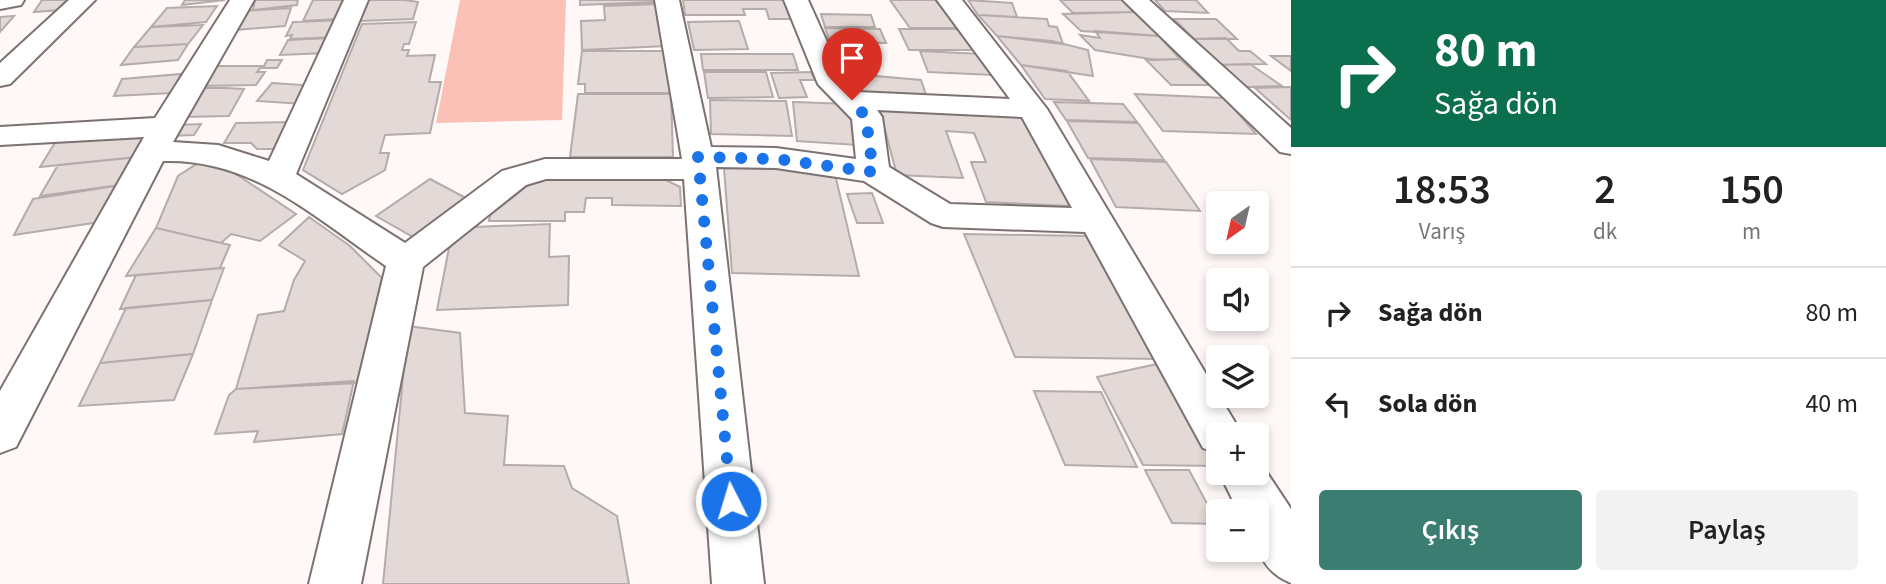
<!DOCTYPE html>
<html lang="tr">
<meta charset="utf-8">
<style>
:root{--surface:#fff;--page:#f2f2f2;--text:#222;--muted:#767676;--line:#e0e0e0;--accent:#3b7e71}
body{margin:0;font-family:"Source Sans 3",sans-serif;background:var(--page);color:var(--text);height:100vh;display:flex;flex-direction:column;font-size:26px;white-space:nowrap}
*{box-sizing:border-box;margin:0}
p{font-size:23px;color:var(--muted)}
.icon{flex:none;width:38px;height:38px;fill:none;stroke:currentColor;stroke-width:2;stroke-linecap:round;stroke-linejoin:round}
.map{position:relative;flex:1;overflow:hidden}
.panel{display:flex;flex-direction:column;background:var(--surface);width:595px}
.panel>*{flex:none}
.hud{background:#0b6e4f;color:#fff;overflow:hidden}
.needle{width:46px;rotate:214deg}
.fabs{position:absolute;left:1206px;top:191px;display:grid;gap:14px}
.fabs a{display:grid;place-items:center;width:63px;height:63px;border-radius:7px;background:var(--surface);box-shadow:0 4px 10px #0003;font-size:35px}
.pin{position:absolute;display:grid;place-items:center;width:60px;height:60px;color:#fff;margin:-72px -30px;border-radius:50% 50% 50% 0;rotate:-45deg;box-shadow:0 0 7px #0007}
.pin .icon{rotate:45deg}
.me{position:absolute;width:77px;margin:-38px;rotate:355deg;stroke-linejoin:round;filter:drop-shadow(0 0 5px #0008)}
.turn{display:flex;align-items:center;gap:24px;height:147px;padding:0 28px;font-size:32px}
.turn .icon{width:91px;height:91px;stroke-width:2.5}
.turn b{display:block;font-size:49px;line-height:60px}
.eta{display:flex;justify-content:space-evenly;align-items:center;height:119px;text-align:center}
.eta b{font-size:42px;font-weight:600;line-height:49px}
.cta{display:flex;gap:14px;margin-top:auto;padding:14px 28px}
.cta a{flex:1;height:80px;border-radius:7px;background:var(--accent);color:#fff;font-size:28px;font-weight:600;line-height:80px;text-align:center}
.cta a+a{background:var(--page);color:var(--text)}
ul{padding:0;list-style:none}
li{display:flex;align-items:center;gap:21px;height:91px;padding:0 28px;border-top:2px solid var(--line)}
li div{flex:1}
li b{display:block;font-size:26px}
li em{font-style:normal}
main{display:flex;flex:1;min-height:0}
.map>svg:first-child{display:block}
</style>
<main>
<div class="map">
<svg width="1291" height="584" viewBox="0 0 1291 584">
<rect width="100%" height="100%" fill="#fef8f7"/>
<path fill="#fbc0b6" d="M460 0H566L562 120 436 123Z"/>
<path fill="#e3d9d7" stroke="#b5abaa" stroke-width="2" d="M42 0H66L60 10 34 12Z
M185 0H225L182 5Z
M255 0H298L297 5 253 10Z
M313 0H344L336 19 303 21Z
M368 0H405L418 2 413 19 360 21Z
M580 0H654L655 2 580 5Z
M683 0H786L793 19H769L766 9H743L745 15H685Z
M890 0H936L958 28H910Z
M968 0 1012 3 1017 17 978 15Z
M1060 0H1123L1136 12 1073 13Z
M1155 0H1196L1208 13 1165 11Z
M658 4 666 46 582 50 581 21 605 20 604 6Z
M217 6 206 22 151 27 167 8Z
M291 8 285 26 235 30 243 11Z
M1136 12 1159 36 1081 31 1063 14Z
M821 14 871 15 875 27H825Z
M978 15 1047 19 1049 26 1057 27 1063 44 997 36Z
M14 16 0 32V17Z
M1174 19H1216L1237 39H1194Z
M344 20 336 37 290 39 292 35 286 36 293 22Z
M739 21 748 49 694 50 688 22Z
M416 22 409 44H404L402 50H409L407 56 435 55 429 82H441L430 133 385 135 380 153H389L385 170 342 194 303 170 362 24Z
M203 25 188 44 134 47 151 27Z
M825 28 880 29 886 43 830 42Z
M899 29H960L973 50H909Z
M1095 31 1159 36 1180 59 1156 60 1095 50 1080 35 1100 38Z
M997 36 1052 41 1088 50 1093 76 1021 65Z
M330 38 327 53 280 55 288 40Z
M1226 38 1239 51H1250L1266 64 1218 65 1191 39Z
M188 44 178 60 121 65 134 47Z
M582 51H669L670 93H585V84H578Z
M920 51 982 54 993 75 928 72Z
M701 54H793L798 70H703Z
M831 56H868L876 76 921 80 927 98 867 94 845 85Z
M1271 56H1291V71Z
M1180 59 1209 85H1171L1146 60Z
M267 60H282L277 68H263Z
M1250 64 1282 86 1245 87 1218 65Z
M1021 65 1067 71 1089 101 1045 99Z
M217 66H262L257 72H265L256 85 203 86Z
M704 72H766L773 97 708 98Z
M811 72 815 80H800L807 97 779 98 771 73Z
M181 74 173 93 114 96 122 79Z
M272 83 318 86 303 104 257 101Z
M1291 87V120L1255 88Z
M202 88H226L244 89 229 116 183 117Z
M578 94H671L673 157H570Z
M1135 94 1225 98 1256 134 1163 131Z
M710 100 786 101 792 136 711 134Z
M793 102 850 104 857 145 797 141Z
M1054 102 1123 104 1137 122 1066 120Z
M879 107 1025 113 1070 206 986 202 971 162H986L974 133 946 131 963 178 897 175Z
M1067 121 1138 123 1164 160 1088 158Z
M290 122 276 149H257L251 143H224L236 123Z
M201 124 194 135 170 136 177 125Z
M150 132 138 157 40 167 56 141Z
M209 156 296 214 260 241 231 234 221 243 156 228 178 176Z
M138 157 127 184 40 196 58 165Z
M1090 159 1166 162 1200 211 1116 207Z
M724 168 834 170 859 276 732 273Z
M430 179 466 198 413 237 376 216Z
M536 179 666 180 680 187 681 206 612 205V198H586L584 212H565V221H489L490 215Z
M127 184 113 220 14 235 33 199Z
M872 193 883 223H857L847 194Z
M309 217 350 246 382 278 357 383 236 389 258 315 284 311 294 280 305 261 279 245Z
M550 224 549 257 569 256 568 305 437 310 449 248 473 227Z
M156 228 221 243 230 245 220 268 126 276Z
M964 234 1087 236 1158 359 1015 357Z
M224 268 212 300 120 309 136 275Z
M212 300 193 354 100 363 126 308Z
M408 326 460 333 465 413 508 416 504 465 564 466 572 488 617 516 629 584H383Z
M193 354 174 400 79 406 100 363Z
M1162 363 1218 462V466L1143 465 1097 377Z
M354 381 342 434 254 442 258 431 215 434 229 395 236 389Z
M1034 391 1101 392 1137 467 1065 465Z
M1145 470H1189L1218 524 1172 523Z"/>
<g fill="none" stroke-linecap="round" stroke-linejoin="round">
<g stroke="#7b7271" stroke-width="4">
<path id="minor" d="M0 0H24L21 5 0 9Z
M69 0H95L10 84 0 86V63Z
M230 0H254L173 142 218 145 269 161 344 0H368L296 174 405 243 502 171 545 159H682L655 0H679L711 147 776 148 856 159 852 119 818 84 784 0H808L844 80 857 92 1010 99 937 0H962L1047 109 1242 434H1218V454L1203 448 1085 232 943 227 931 223 864 181 776 168 716 167 764 584H712L684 179H546L526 185 423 267 361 584H309L386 266C315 218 253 158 163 161L16 447 0 453V391L144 137 0 145V127L155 118ZM877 110 1022 117 1072 208 950 204 889 167 882 117Z
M1123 0H1149L1291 128V154L1280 152Z
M1256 456 1291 509V583C1257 569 1256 544 1256 511H1238L1219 472H1256Z"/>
</g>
<use href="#minor" fill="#fff" fill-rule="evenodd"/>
</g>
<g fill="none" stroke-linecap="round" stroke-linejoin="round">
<path stroke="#1a73e8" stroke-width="12" stroke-dasharray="0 21.6" d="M731 501 698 157 776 159 873 172 866 117 852 100"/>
</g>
</svg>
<div class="fabs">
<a><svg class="needle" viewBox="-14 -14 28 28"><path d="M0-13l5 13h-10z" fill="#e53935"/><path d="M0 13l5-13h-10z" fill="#767676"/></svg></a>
<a><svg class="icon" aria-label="sound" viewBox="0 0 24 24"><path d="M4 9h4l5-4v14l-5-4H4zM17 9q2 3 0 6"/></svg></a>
<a><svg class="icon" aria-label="layers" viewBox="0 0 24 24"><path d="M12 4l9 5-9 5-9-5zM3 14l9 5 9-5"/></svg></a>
<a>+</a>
<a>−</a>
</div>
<div class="pin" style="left:852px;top:100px;background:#d93025"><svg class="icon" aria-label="arrive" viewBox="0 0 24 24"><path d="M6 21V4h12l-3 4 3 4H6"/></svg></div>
<svg class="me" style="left:731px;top:501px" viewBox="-20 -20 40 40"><circle r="17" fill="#1a73e8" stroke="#fff" stroke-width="3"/><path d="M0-11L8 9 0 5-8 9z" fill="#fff"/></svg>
</div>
<section class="panel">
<div class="hud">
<div class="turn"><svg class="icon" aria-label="right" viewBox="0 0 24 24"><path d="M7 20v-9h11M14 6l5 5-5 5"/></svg><div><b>80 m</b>Sağa dön</div></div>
</div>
<div class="eta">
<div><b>18:53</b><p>Varış</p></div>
<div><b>2</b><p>dk</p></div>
<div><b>150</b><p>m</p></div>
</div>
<ul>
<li><svg class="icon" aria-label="right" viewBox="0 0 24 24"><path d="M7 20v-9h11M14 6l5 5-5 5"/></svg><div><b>Sağa dön</b></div><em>80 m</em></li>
<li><svg class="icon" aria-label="left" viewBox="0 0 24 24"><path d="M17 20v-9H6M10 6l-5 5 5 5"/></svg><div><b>Sola dön</b></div><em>40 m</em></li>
</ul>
<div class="cta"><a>Çıkış</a><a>Paylaş</a></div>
</section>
</main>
